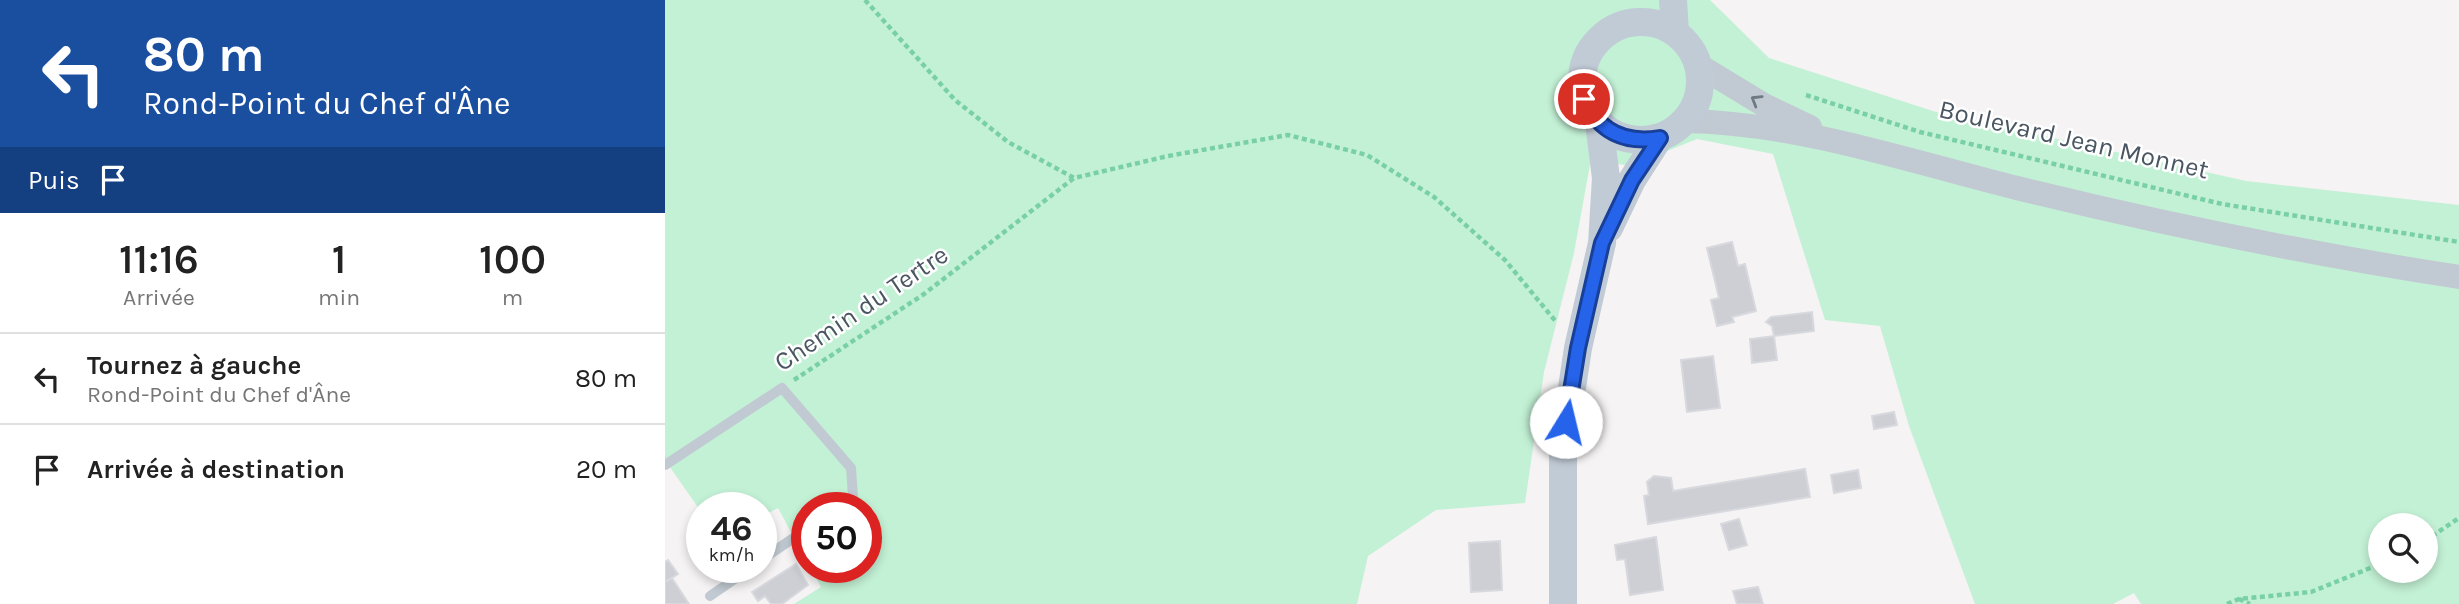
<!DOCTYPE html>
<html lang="fr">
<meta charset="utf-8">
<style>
:root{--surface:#fff;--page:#f6f6f6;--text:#222;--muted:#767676;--line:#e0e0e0}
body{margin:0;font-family:Karla,sans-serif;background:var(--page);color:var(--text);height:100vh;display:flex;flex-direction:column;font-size:26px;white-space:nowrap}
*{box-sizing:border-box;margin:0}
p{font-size:23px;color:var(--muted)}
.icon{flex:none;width:38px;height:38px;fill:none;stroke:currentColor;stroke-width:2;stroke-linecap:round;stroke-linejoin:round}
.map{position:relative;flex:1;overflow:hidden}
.side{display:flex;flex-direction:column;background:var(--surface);width:665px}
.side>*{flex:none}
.hud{background:#1a4fa0;color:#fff;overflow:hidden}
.buttons{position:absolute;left:1703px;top:513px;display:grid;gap:14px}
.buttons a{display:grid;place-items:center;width:70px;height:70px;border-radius:50%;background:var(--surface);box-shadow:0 4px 10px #0003;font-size:35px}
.speed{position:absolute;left:21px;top:492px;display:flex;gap:14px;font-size:35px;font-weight:700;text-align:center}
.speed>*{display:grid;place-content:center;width:91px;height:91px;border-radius:50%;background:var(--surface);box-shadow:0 4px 10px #0003;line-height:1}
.speed small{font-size:18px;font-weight:400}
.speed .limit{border:10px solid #d22;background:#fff;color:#111}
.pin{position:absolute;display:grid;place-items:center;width:60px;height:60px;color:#fff;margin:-30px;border:4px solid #fff;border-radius:50%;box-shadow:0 2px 7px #0007}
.me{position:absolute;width:77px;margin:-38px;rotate:9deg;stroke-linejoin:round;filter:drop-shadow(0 0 5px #0008)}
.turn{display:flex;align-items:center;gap:24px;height:147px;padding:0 28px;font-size:32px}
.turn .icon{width:91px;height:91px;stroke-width:2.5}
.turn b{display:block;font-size:49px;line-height:60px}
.then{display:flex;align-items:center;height:66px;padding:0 28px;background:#0003;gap:14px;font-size:26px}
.eta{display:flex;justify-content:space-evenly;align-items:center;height:119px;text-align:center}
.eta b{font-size:42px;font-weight:600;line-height:49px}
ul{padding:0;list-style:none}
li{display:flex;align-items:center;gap:21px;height:91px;padding:0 28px;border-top:2px solid var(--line)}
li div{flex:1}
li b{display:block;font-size:26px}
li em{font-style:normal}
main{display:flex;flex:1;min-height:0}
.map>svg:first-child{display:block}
</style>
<main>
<section class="side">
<div class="hud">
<div class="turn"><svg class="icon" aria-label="left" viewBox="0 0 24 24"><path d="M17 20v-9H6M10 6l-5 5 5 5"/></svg><div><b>80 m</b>Rond-Point du Chef d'Âne</div></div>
<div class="then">Puis<svg class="icon" aria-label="arrive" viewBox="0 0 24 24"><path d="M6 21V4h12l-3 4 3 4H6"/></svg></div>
</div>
<div class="eta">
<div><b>11:16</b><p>Arrivée</p></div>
<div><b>1</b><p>min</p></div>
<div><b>100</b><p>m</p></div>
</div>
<ul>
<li><svg class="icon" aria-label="left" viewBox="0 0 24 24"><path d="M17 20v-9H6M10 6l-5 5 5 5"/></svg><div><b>Tournez à gauche</b><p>Rond-Point du Chef d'Âne</p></div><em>80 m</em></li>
<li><svg class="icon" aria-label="arrive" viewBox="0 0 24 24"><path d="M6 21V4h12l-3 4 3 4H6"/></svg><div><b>Arrivée à destination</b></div><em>20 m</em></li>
</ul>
</section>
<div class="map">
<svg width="1794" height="604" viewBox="0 0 1794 604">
<rect width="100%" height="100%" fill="#f5f3f3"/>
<path fill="#c3f1d5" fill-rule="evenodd" d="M0 0H1045L1104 58 1271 112 1581 181 1794 205V604H1476L1469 593 1448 604H1310L1244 426 1215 326 1160 320 1108 154 1032 139 965 166 926 159 909 253 879 372 860 503 771 510 703 556 692 604H129L156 587 145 567H201V508H142V562L113 508 96 517V508H37V513L0 460ZM1715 525H1760V570H1715Z"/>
<path fill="#cdcfd5" stroke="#d7d9de" stroke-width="2" d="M1067 242 1073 266 1080 264 1091 311 1067 317 1069 322 1052 326 1046 300 1054 298 1042 248Z
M1147 312 1149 331 1109 336 1107 326 1101 322 1106 317Z
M1109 336 1112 360 1087 363 1085 339Z
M1048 356 1055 408 1022 412 1016 360Z
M1229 412 1232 425 1209 429 1207 416Z
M1140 469 1145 497 983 524 979 496 984 495 982 482 989 476 1006 478 1008 491Z
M1193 470 1196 488 1169 493 1166 475Z
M1074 519 1082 545 1064 550 1056 524Z
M991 537 998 590 965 595 960 559 952 560 950 545Z
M835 541 837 590 806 592 804 543Z
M3 560 13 574 0 582V562Z
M131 564 143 585 117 604H106L100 596 93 601 87 592Z
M7 578 24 604H0V582Z
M1093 587 1098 604H1072L1068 591Z"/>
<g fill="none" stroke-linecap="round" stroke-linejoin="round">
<path stroke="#7ad0a6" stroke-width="4.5" stroke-dasharray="5 3.5" stroke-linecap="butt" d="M200 0 290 100 343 142 409 178 503 156 623 135 702 155 769 197 840 260 892 323
M1141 95 1255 132 1557 204 1794 242
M129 380 259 294 409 178
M1760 541 1794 518
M1574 599 1585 604
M1562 604 1574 599 1646 592 1715 564"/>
<path stroke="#c1cad2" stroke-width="10" d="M0 465 117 388 186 468 188 496 172 508
M96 560 142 529
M45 596 87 567"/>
<path stroke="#c1cad2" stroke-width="24" d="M1033 65 1099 105 1145 127
M1020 121C1134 123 1243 161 1352 188 1498 224 1645 254 1794 277"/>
<path stroke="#c1cbd6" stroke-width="28" d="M1008 0 1010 32
M917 81a59 59 0 1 1 118 0a59 59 0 1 1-118 0Z
M944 228 967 180 994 138
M898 604V447L913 348 937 243 941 178 934 123"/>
</g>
<defs><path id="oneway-chevron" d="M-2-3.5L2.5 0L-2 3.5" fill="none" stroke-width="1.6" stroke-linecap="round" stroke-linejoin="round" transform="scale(1.75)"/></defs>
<use stroke="#6e7983" href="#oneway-chevron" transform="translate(1091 100) rotate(-149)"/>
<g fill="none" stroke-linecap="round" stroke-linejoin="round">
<g stroke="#184099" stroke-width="18">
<path id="route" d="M901 422 913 348 937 243 967 180 995 138C960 144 934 132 919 99"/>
</g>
<use href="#route" stroke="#2563eb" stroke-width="12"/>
</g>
<g text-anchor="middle" stroke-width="5" stroke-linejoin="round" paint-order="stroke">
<g font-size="26" fill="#4a5661" stroke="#fff">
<text transform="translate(1409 139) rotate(13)" y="9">Boulevard Jean Monnet</text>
<text transform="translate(196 308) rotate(-34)" y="9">Chemin du Tertre</text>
</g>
</g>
</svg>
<div class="buttons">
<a><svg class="icon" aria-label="search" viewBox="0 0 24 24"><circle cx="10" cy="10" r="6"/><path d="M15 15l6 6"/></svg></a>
</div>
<div class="speed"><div>46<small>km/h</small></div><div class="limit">50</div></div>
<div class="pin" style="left:919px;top:99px;background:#d93025"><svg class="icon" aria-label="arrive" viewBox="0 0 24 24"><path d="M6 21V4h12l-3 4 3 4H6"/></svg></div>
<svg class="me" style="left:901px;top:422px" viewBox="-20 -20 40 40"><circle r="19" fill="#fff"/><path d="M0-13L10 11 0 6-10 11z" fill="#2563eb"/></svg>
</div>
</main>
